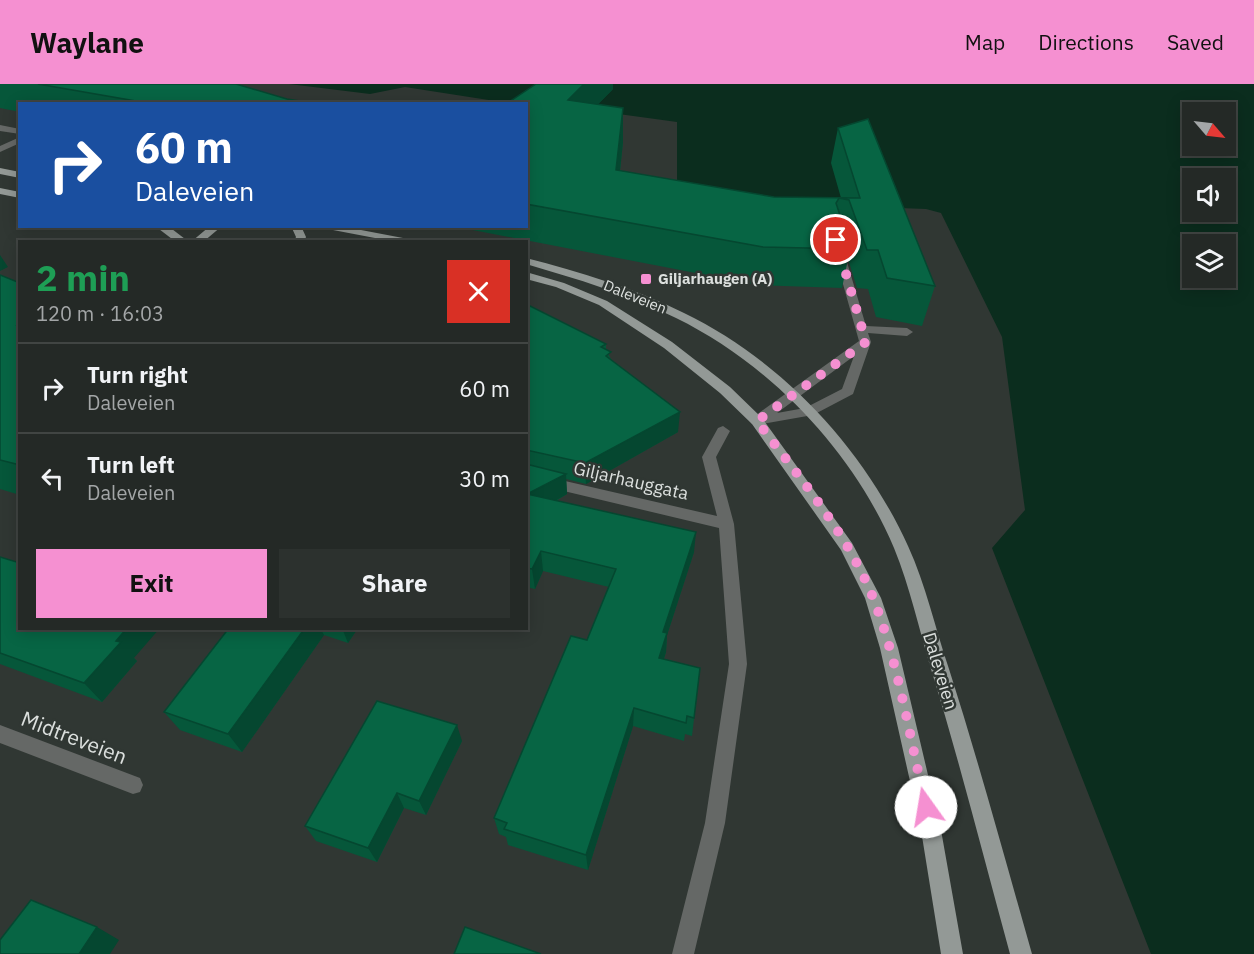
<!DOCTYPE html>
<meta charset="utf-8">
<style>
:root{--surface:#242926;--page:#2c312e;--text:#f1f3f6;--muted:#a3a6a7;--line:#414543;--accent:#f590d1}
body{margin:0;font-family:"IBM Plex Sans",sans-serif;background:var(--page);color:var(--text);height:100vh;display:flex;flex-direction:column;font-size:22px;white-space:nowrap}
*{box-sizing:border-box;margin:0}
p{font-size:20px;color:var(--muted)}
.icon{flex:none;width:33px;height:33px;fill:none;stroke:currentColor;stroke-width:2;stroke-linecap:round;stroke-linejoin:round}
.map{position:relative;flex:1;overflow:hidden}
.panel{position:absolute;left:18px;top:156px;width:510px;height:390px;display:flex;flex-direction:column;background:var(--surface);border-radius:0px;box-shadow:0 3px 15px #0003,0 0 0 2px var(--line)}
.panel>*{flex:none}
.hud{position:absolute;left:18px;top:18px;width:510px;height:126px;border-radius:0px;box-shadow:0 3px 15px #0003,0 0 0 2px var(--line);background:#1a4fa0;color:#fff;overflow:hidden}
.needle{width:39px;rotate:118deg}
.buttons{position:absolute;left:1182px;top:18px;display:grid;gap:12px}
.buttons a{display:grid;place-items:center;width:54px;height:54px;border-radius:0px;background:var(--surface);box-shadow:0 3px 15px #0003,0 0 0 2px var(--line);font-size:30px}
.pin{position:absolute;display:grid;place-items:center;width:51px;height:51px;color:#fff;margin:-26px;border:3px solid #fff;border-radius:50%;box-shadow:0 2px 6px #0007}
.me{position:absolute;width:66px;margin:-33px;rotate:347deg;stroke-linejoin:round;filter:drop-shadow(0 0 4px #0008)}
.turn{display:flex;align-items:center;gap:21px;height:126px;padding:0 18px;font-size:27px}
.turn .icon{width:78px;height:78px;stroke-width:2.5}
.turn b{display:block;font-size:42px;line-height:51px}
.round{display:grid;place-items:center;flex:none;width:63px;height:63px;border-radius:0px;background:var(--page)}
.headline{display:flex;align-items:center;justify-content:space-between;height:102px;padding:0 18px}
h1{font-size:36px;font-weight:800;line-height:45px;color:#1e9e55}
.cta{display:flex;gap:12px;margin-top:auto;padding:12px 18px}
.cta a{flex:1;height:69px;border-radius:0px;background:var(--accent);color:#111;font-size:24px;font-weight:800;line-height:69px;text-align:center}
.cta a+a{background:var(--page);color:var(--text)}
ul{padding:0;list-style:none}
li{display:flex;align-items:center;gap:18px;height:90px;padding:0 18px;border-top:2px solid var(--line)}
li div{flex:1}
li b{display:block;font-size:22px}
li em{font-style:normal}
header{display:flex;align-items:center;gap:36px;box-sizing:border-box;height:84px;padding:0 30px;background:var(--accent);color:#111}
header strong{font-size:28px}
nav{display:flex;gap:33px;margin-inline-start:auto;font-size:21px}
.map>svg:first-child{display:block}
</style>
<header>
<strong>Waylane</strong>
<nav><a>Map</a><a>Directions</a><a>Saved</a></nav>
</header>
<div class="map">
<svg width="1254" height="870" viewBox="0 0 1254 870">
<rect width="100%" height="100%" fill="#303733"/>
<path fill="#0b2d1e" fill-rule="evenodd" d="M289 0H1254V870H1151L992 464 1025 426 1002 253 941 129 926 125 677 116V38L531 18 498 19 495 17 405 3 370 10ZM1192 28H1226V62H1192ZM1192 94H1226V128H1192ZM1192 160H1226V194H1192Z"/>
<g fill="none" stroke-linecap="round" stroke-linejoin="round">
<path fill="#656866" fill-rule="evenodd" d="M0 41 20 45V50L0 47Z
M20 53V59L0 68V62Z
M839 165 844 168 866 242 907 244 913 248 907 252 868 249 871 258 853 310 813 331 757 341 752 340 750 337 752 334 859 257 834 168ZM854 272 842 305 805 324 777 329Z
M723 342 730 347 716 373 734 440 747 580 725 739 694 870H672L705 739 729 580 719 444 526 398V388L717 432 702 373 718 344Z
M0 641 140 694 143 701 140 708 133 710 0 659Z"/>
<path fill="#939996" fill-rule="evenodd" d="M0 84 20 88V94L0 90Z
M0 104 20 108V114L0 110Z
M155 142H168L189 158H176Z
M210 142H222L203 158H191Z
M291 142H301L306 153 304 158H294L296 153Z
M312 142H340L424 158H396Z
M526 174C580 188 634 204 684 229 781 276 863 363 908 462 926 501 935 544 949 585 979 679 1005 775 1032 870H1010C984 775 960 679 931 585 919 545 910 503 894 464 853 367 770 280 676 234 628 210 577 195 526 180Z
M526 188 564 199 607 217 672 258 730 303 762 334 852 459 881 514 898 564 941 746 963 870H941L921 746 880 564 865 514 841 466 752 340 720 309 664 264 599 221 556 203 526 195Z"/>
</g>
<path fill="#06573a" d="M0 0H236L287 15 318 20H20V28L0 24Z
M613 5 598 20 623 58 620 87 774 113 841 114 831 79 838 44 935 202 922 242 876 233 868 205 857 204 848 175 842 204 758 201 452 142H526V20Z
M0 191 20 199V411L0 405Z
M526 220 606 260V266L611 275 678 348 586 400 566 395 567 410 556 417 694 468 667 551 666 568 664 575 700 584 692 652 685 650 684 657 633 642 588 786 508 761 506 753 499 750 494 734 587 556 609 503 543 487 535 505 526 503Z
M0 473 134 574 137 577 102 618 0 580Z
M229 544H358L348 559 324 551 242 668 180 646 164 628Z
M462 657 426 731 404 724 377 778 316 757 305 742Z"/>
<path fill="#054730" d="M584 0H613V5L569 50 568 16Z
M623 24V58L616 123V86Z
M0 171 8 183 0 187Z
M680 328 678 348 586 400 585 379Z
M566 390 567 410 530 431 527 410Z
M696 448 694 468 667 551 666 568 658 593 659 574 663 548Z
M541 467 543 487 535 505 532 485Z
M127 544H160L134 574 137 577 102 618 84 599 116 557Z
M305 544H320L324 551 242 668 228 650Z
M342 544H358L348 559Z
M634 624 633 642 588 786 586 771Z
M457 641 462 657 426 731 419 717Z
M397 709 404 724 377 778 368 764Z
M97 843 119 856 110 870H79Z"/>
<path fill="#076544" stroke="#054730" stroke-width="1.5" d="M38 0H236L287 15 318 20H153Z
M536 0H584L568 16 623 24 616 86 774 113 860 114 838 44 868 35 935 202 887 194 878 166H867L849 116 839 114 836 119 851 165 763 163 526 120V20H506Z
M0 191 20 199V239L17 241 20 242V381L0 376Z
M526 220 606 260 601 263 611 268 606 272 680 328 585 379 526 366Z
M526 380 566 390 527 410 696 448 663 548 667 549 659 574 700 584 694 634 687 632 686 639 634 624 586 771 504 745 507 739 494 734 571 552 587 556 616 485 541 467 532 485 526 484Z
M0 473 20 479V544H127L116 557 121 558 84 599 0 569Z
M229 544H305L228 650 164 628Z
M377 617 457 641 419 717 397 709 368 764 305 742Z
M31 816 97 843 79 870H0V856Z
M465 843 541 870H454Z"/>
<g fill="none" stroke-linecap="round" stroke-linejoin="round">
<path stroke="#f590d1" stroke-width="10" stroke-dasharray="0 18" d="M836 156 866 258 757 337C799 393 848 450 874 516 899 582 910 655 926 723"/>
</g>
<rect fill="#f590d1" stroke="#303733" stroke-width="2" x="640" y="189" width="12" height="12" rx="3"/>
<g text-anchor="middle" stroke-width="5" stroke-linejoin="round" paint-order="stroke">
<g font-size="15" font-weight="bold" fill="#dce0de" stroke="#303733" text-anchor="start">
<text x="658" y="200">Giljarhaugen (A)</text>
</g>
<g font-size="15" fill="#dce0de" stroke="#303733">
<text transform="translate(635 213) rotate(22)" y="5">Daleveien</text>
</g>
<g font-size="18" fill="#dce0de" stroke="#303733">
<text transform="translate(631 397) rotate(13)" y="6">Giljarhauggata</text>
<text transform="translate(940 587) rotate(73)" y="6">Daleveien</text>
</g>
<g font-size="21" fill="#dce0de" stroke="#303733">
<text transform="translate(74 654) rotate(21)" y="7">Midtreveien</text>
</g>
</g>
</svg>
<div class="buttons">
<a><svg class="needle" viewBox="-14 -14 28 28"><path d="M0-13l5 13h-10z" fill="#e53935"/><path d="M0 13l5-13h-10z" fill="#a3a6a7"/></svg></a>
<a><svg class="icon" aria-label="sound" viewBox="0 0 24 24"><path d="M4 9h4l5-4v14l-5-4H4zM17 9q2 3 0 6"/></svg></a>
<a><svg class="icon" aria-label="layers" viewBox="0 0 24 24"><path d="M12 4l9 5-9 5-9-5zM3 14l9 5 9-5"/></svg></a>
</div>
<div class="pin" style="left:836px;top:156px;background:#d93025"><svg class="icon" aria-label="arrive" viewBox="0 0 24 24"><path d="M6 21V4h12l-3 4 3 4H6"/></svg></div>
<svg class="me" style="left:926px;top:723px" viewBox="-20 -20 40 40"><circle r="19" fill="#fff"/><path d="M0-13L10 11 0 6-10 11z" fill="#f590d1"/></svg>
<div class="hud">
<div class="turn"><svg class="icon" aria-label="right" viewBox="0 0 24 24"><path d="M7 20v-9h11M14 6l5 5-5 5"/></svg><div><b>60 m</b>Daleveien</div></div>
</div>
<section class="panel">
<div class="headline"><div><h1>2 min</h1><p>120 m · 16:03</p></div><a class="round" style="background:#d93025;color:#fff"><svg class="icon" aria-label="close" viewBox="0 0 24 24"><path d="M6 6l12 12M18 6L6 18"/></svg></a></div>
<ul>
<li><svg class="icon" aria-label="right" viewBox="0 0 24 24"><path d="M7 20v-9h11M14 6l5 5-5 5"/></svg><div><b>Turn right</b><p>Daleveien</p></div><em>60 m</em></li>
<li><svg class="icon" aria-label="left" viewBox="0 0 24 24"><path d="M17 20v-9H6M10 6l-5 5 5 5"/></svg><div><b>Turn left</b><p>Daleveien</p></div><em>30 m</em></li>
</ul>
<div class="cta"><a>Exit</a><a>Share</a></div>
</section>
</div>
